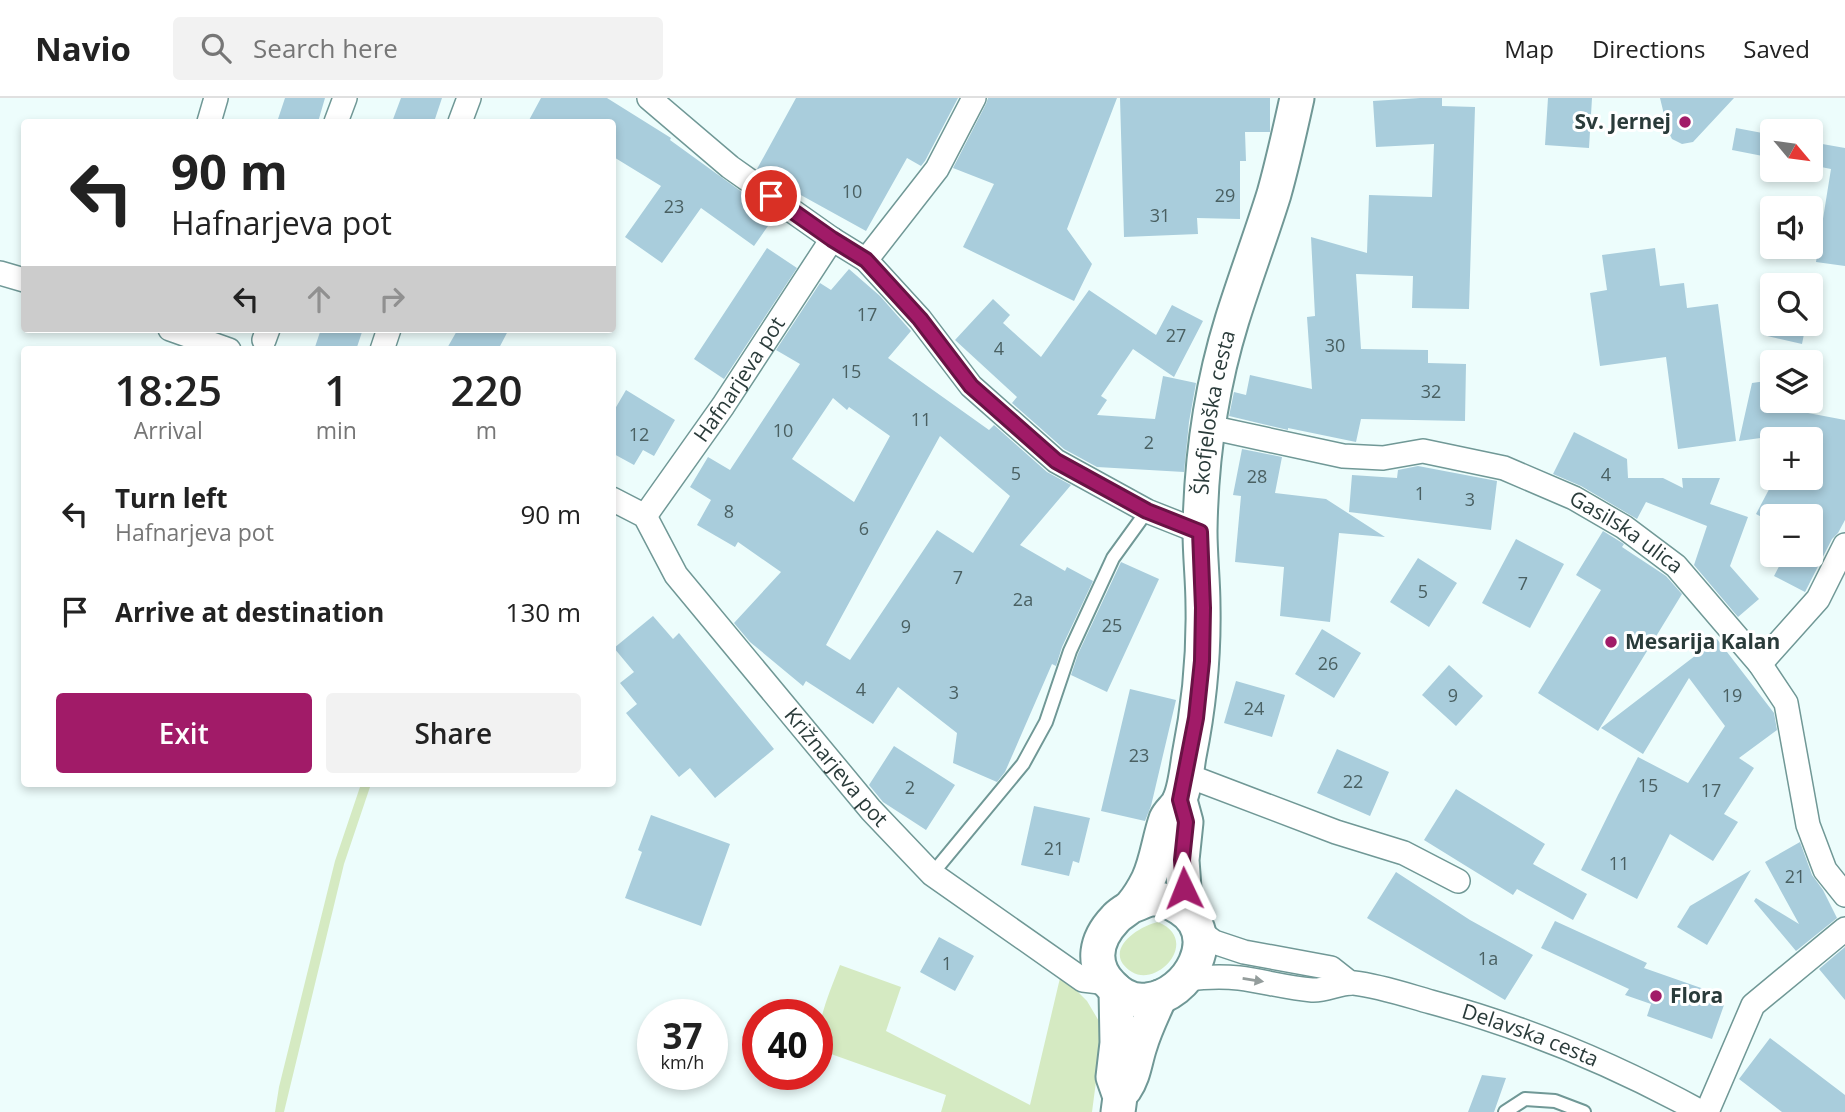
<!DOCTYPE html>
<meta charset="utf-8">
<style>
:root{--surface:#fff;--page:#f2f2f2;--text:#222;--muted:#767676;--line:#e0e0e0;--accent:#a11b68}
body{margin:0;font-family:"Open Sans",sans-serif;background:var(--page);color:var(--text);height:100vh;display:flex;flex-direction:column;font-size:26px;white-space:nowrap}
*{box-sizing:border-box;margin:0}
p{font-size:23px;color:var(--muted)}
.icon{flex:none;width:38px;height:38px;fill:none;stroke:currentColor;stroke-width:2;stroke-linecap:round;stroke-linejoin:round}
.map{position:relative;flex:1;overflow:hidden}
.panel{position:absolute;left:21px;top:248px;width:595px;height:441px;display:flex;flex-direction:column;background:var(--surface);border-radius:7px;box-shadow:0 4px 10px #0003}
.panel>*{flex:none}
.hud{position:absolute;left:21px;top:21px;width:595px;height:214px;border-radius:7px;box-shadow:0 4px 10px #0003;background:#fff;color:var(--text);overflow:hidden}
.needle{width:46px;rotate:119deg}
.controls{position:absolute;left:1760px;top:21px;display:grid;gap:14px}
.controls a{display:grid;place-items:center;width:63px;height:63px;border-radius:7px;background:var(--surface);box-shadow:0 4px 10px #0003;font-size:35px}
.speed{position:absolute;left:637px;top:901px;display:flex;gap:14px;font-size:35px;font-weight:700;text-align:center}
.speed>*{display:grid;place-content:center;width:91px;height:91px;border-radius:50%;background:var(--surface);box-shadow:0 4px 10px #0003;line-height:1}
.speed small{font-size:18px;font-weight:400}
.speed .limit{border:10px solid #d22;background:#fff;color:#111}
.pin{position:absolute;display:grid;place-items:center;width:60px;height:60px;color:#fff;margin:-30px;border:4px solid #fff;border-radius:50%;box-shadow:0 2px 7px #0007}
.me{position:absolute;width:77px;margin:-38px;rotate:358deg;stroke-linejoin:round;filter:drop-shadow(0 0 5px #0008)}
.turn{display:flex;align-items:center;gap:24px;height:147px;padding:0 35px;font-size:32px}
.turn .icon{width:91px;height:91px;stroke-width:2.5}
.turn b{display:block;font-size:49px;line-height:60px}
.lanes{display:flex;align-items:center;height:66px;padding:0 35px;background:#0003;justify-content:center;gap:35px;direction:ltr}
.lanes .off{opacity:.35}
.eta{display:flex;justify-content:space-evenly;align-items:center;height:119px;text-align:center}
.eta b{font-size:42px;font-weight:600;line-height:49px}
.button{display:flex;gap:14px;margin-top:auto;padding:14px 35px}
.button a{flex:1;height:80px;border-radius:7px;background:var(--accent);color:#fff;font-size:28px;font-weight:600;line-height:80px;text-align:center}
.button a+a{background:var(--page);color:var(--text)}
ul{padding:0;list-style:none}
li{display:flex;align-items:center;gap:21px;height:98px;padding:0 35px}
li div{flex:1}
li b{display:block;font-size:26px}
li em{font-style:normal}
header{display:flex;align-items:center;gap:42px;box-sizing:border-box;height:98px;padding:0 35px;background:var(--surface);border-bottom:2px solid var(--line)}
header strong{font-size:33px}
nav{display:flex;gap:38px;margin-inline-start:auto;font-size:24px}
.search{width:490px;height:63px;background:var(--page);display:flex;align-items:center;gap:18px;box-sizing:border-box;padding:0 24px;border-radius:7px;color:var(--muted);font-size:26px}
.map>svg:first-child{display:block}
</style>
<header>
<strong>Navio</strong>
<div class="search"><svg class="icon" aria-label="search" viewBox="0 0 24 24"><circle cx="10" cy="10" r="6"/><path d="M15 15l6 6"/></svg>Search here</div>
<nav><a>Map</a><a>Directions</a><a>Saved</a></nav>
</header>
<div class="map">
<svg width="1845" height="1014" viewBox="0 0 1845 1014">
<rect width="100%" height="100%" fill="#edfdfc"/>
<path fill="#d5eac2" d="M361 686H371L344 766 284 1014H275L279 989 335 763Z
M1158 824C1201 842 1158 890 1132 874 1101 854 1136 829 1158 824Z
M840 867 901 889 886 933 1030 1007 1060 880 1069 885 1087 903 1103 930 1092 1014H941L946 997 817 951C817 923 830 893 840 867Z"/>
<path fill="#a9cddc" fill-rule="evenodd" d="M285 0H325L318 24H277Z
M401 0H442L434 24H392Z
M541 0H607L671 40 670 42 775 118 754 148 701 110 662 165 625 139 661 88 612 58V24H528Z
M796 0H958L925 63 921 68 907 60 866 133 770 80 757 71Z
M988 0H1117L1067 131 1092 166 1074 203 963 149 994 86 953 70 986 6Z
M1120 0H1270V34H1245L1246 63H1240V121L1197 120 1198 136 1124 139Z
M1420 0H1442V8L1475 9 1469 211 1412 210 1413 178 1356 176 1361 251 1428 252V265L1466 266 1465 323 1361 321 1356 344 1288 330V332L1229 318 1234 294 1246 297 1250 277 1312 291 1307 219 1315 218 1311 139 1367 155 1369 97 1432 99 1434 46 1376 49 1373 3Z
M1548 0H1592L1589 50 1545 47Z
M1660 0H1734L1693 44 1682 46 1672 41 1668 33Z
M1736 30 1773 37V60L1732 52Z
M1811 44 1845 50V168L1816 164 1831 71 1811 67Z
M767 150 797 170 724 281 694 261Z
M1655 150 1660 188 1684 185 1687 210 1718 206 1736 343 1678 351 1666 259 1600 268 1590 195 1607 192 1602 157Z
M849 171 880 198 911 233 888 260 989 332 994 327 1047 374 1071 387 1020 447 1065 473 1067 469 1093 483 1062 549 1056 568 1052 566 1005 674 997 684 953 665 957 635 898 589 873 626 806 583 803 588 750 544 734 525 781 474 738 444 735 449 697 427 711 402 690 389 708 359 730 372 800 266 776 252 820 185 831 192ZM833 300 847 312 849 309 890 338 854 404 792 361ZM940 338 1010 398 973 455 937 432 850 562 826 547Z
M1089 192 1156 237 1172 207 1203 223 1174 279 1133 251 1101 298 1107 302 1097 317 1155 321 1163 278 1196 285 1189 324 1184 374 1097 369 1064 351 1012 305 1017 299 955 242 993 201 1010 217 1003 225 1041 259Z
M1772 196 1773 226H1806L1802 246 1763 237Z
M321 231H363L356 252H314Z
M458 231H509L498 252H446Z
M1773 282V303H1789L1787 311 1845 322V422L1838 435 1832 441 1805 494 1774 478 1785 457H1811V418H1773V425L1756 416 1775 380H1811V333L1739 343 1752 285Z
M626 292 675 322 654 358 643 352 634 367 612 355V316Z
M1574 334 1627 361 1628 380H1663L1683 390 1682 380H1720L1710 406 1748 419 1730 468 1759 501 1738 519 1694 467 1707 428 1646 404 1637 421 1581 388 1553 376Z
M1242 351 1282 359 1275 395 1326 401 1385 439 1339 435 1330 524 1280 518 1284 469 1235 464 1241 398 1233 397Z
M1418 368 1497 383 1491 432 1349 414 1352 377 1397 380 1398 372Z
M1603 433 1624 446 1622 449 1666 478 1682 496 1598 633 1538 595 1601 492 1576 477Z
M1516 441 1564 466 1530 530 1482 505Z
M1418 460 1457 485 1429 529 1390 504Z
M1121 464 1159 481 1107 594 1071 577 1078 556Z
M653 518 673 541 679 535 774 651 715 700 690 670 679 679 626 615 637 606 620 585 634 574 614 550Z
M1322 531 1361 555 1334 600 1295 576Z
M1717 541 1774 615 1777 632 1739 660 1754 670 1724 716 1738 724 1713 763 1670 736 1637 801 1581 772 1618 697 1638 659 1688 685 1725 628 1689 580 1643 656 1601 630Z
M1449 567 1483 598 1456 628 1422 597Z
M1236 583 1285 597 1272 639 1224 625Z
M1130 591 1176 602 1151 708 1145 723 1101 713Z
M894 648 955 687 926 732 883 704 869 687Z
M1337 651 1389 674 1370 718 1317 695Z
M1456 691 1545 746 1533 766 1587 796 1573 822 1517 791 1513 797 1424 742Z
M1034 708 1090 720 1079 765 1073 763 1069 778 1021 767Z
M651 717 730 746 701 828 625 800 642 754 638 752Z
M1800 744 1812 777 1823 792 1837 820 1796 853 1754 803 1756 800 1799 826 1765 764Z
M1751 772 1707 847 1677 829 1690 808Z
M1396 774 1470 822 1533 857 1505 902 1367 820Z
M1555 823 1647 865 1644 870 1724 898V907L1712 941 1647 918 1651 906 1625 897 1629 891 1541 850Z
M939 839 974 858 955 893 920 874Z
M1845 849V902L1819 871Z
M1770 940 1845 997V1014H1782L1739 981Z
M1482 977 1506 980 1494 1014H1468Z"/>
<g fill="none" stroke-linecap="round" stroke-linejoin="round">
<g stroke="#709896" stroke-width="16">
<path id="lane" d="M932 776 1023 666 1046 624 1070 553 1113 460 1147 413
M1505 1014 1525 1001 1555 1003 1584 1014"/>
</g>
<g stroke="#709896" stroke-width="26">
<g id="street">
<path d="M649 0 730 69 832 141 866 162 920 221 971 288 1056 363 1147 413 1200 434"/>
<path d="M209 24 216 0"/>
<path d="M336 24 345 0"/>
<path d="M460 24 469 0"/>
<path d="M866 162 937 71 974 0"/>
<path d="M0 175 24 182"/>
<path d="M170 231 229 252"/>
<path d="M264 242 268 231"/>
<path d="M382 252 389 231"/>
<path id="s1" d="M1209 329 1343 358 1383 360 1423 353 1504 370 1574 400 1624 429 1676 468 1760 566 1786 605 1808 727 1825 772 1845 797"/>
<path id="s2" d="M612 401 645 418 676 477 871 712 932 776 1083 882 1108 885"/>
<path id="s3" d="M645 418 723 308 832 141"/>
<path d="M1760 566 1818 501 1845 447"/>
<path d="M1186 677 1336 734 1404 755 1458 783"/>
<path d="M1199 833 1214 844 1244 854 1331 870 1350 885"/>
<path id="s4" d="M1186 881C1204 879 1220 878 1239 880 1263 883 1287 890 1312 892 1326 893 1340 884 1354 885 1380 888 1406 897 1431 904 1525 929 1615 967 1701 1014"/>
<path d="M1707 1014 1753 907 1845 831"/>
</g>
</g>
<g stroke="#709896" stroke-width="37">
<g id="secondary">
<path d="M1180 702 1186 724 1182 762 1184 790 1188 815"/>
<path id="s5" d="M1132 808C1138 806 1147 801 1153 801 1163 800 1172 805 1180 810 1223 837 1189 898 1147 902 1133 904 1120 897 1111 887 1090 866 1096 841 1115 821 1120 815 1128 812 1132 807 1138 800 1144 790 1148 782 1157 763 1159 741 1166 721 1169 714 1176 710 1179 703 1185 691 1187 670 1189 658 1199 608 1204 559 1203 508 1203 483 1200 458 1200 433 1201 362 1211 290 1232 222 1245 180 1261 138 1274 96 1283 64 1290 32 1297 0"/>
<path d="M1116 892 1117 945 1113 979 1120 999 1118 1014"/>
<path d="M1125 991C1134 978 1135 963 1140 948 1145 931 1153 915 1160 899"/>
</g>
</g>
<use href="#lane" stroke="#fff" stroke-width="12"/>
<use href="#street" stroke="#fff" stroke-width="23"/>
<use href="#secondary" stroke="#fff" stroke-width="33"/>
</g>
<defs><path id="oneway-solid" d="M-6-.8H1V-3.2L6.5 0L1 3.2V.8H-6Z" transform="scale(1.75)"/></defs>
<use fill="#949d9c" href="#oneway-solid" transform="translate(1253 882) rotate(9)"/>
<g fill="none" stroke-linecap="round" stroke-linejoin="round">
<g stroke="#691244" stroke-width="18">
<path id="route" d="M771 98 832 141 866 162 920 221 971 288 1056 363 1147 413 1200 434 1203 510 1202 563 1196 620 1180 702 1186 724 1182 762 1184 790"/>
</g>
<use href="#route" stroke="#a11b68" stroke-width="12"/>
</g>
<g fill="#a11b68" stroke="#fff" stroke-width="2.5">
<circle cx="1685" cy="24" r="7"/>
<circle cx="1611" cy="544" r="7"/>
<circle cx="1656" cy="898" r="7"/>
</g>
<g text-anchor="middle" stroke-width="6" stroke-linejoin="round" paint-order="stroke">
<g font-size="18" fill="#4a6062">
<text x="852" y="100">10</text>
<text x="1225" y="104">29</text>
<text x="674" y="115">23</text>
<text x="1160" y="124">31</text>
<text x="867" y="223">17</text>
<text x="1176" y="244">27</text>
<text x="1335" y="254">30</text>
<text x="999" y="257">4</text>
<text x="851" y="280">15</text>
<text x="1431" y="300">32</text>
<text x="921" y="328">11</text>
<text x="783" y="339">10</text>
<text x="639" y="343">12</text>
<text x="1149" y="351">2</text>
<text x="1016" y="382">5</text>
<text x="1606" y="383">4</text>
<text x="1257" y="385">28</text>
<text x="1420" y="402">1</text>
<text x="1470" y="408">3</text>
<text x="729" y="420">8</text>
<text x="864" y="437">6</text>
<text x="958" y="486">7</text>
<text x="1523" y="492">7</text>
<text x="1423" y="500">5</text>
<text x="1023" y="508">2a</text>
<text x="1112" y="534">25</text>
<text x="906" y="535">9</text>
<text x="1328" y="572">26</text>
<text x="861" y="598">4</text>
<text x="954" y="601">3</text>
<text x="1453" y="604">9</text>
<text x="1732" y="604">19</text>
<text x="1254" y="617">24</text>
<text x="1139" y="664">23</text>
<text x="1353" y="690">22</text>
<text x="1648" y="694">15</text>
<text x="910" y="696">2</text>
<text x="1711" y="699">17</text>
<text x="1054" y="757">21</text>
<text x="1619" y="772">11</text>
<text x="1795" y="785">21</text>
<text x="1488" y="867">1a</text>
<text x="947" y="872">1</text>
</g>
<g font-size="21" font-weight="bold" fill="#2a3b3a" stroke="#fff" text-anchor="start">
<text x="1671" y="31" text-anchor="end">Sv. Jernej</text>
<text x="1625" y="551">Mesarija Kalan</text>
<text x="1670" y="905">Flora</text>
</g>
<g font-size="21" fill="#2a3b3a" stroke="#fff">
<text dy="7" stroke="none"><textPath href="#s3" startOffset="166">Hafnarjeva pot</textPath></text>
<text dy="7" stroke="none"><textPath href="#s5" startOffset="822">Škofjeloška cesta</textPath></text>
<text dy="7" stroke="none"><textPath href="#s1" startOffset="439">Gasilska ulica</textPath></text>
<text dy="7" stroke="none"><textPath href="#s2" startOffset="354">Križnarjeva pot</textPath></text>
<text dy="7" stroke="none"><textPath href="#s4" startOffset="354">Delavska cesta</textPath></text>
</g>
</g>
</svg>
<div class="controls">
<a><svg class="needle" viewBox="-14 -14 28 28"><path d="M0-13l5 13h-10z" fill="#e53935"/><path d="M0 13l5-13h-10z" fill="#767676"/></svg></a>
<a><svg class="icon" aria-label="sound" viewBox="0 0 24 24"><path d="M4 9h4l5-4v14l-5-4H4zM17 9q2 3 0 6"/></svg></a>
<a><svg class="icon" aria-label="search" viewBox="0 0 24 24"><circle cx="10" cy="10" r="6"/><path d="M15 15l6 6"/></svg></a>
<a><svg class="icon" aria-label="layers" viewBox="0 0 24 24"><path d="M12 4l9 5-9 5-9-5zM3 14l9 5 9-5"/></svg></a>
<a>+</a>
<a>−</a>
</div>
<div class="speed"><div>37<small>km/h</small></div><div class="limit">40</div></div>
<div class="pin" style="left:771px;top:98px;background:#d93025"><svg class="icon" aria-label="arrive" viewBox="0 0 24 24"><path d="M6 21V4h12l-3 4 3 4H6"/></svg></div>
<svg class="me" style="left:1184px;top:790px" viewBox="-20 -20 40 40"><path d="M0-17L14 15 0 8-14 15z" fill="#a11b68" stroke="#fff" stroke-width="4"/></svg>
<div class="hud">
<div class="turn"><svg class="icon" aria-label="left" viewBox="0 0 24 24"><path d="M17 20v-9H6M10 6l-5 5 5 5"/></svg><div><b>90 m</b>Hafnarjeva pot</div></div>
<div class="lanes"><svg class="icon" aria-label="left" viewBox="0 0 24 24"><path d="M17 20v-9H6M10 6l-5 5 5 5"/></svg><svg class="icon off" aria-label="ahead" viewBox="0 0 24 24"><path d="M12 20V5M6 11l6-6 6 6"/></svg><svg class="icon off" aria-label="right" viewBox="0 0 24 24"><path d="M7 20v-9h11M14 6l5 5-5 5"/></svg></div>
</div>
<section class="panel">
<div class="eta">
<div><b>18:25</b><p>Arrival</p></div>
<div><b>1</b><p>min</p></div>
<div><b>220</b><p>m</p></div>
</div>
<ul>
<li><svg class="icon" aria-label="left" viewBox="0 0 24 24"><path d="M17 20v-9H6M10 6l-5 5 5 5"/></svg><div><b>Turn left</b><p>Hafnarjeva pot</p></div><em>90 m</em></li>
<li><svg class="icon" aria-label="arrive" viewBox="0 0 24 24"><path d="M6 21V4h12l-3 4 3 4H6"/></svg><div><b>Arrive at destination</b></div><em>130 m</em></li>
</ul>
<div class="button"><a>Exit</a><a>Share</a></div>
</section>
</div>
